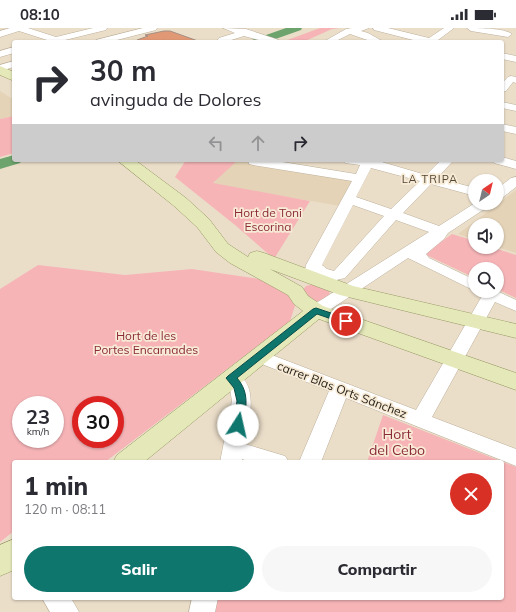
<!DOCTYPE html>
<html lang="es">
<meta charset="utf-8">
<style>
:root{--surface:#fff;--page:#f7f7f7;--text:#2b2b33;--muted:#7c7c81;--accent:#0f766e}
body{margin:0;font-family:Mulish,sans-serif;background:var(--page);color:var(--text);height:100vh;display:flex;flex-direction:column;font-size:15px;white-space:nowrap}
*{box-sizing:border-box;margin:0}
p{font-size:13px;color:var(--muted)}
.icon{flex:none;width:22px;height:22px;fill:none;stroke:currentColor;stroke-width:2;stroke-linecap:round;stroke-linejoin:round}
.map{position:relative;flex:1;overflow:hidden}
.sheet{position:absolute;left:12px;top:432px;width:492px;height:140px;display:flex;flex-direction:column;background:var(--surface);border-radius:4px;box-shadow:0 1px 3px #0004}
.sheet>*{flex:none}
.top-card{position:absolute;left:12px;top:12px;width:492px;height:122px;border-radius:4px;box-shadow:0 1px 3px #0004;background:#fff;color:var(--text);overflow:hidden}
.needle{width:26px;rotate:35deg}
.controls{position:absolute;left:468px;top:146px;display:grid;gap:8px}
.controls a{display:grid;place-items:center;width:36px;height:36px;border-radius:50%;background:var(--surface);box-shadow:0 1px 3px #0004;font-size:20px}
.speed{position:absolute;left:12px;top:368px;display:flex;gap:8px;font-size:20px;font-weight:700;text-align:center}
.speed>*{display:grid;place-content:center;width:52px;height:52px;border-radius:50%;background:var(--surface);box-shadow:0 1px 3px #0004;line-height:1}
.speed small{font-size:10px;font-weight:400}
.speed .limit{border:6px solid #d22;background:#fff;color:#111}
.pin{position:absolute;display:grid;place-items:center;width:34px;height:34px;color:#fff;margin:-17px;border:2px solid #fff;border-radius:50%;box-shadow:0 1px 4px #0007}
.me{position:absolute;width:44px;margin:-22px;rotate:10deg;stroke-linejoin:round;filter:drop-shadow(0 0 3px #0008)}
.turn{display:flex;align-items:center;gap:14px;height:84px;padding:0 12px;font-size:18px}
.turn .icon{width:52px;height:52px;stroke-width:2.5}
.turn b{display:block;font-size:28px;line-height:34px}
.lanes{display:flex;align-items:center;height:38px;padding:0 12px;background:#0003;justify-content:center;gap:20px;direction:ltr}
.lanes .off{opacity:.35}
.round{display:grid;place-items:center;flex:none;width:42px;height:42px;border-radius:21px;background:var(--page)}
.summary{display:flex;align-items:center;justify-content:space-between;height:68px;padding:0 12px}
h1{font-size:24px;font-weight:800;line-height:30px}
.cta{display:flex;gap:8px;margin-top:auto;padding:8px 12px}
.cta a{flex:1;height:46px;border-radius:24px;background:var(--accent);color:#fff;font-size:16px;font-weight:800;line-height:46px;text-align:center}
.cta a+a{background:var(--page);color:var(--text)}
.status{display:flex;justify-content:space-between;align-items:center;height:28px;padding:0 20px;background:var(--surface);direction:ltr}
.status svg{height:11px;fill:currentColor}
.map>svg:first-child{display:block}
</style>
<div class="status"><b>08:10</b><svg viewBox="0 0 49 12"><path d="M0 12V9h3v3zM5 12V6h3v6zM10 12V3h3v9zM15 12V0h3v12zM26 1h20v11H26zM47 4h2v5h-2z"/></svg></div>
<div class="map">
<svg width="516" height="584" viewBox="0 0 516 584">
<rect width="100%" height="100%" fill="#ebdec9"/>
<path fill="#e4d3b7" d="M0 63 14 72V88L0 91Z
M238 133 353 151 340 178 213 156 229 137Z
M516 162V225L497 219V197H475V212L458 206Z"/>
<path fill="#f6b4b7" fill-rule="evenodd" d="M320 0H340L332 1 303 14H282Z
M14 88V125L0 129V91Z
M186 132H238L213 155 310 173 274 231 235 197 175 149Z
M452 206 475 213V219H491L516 227V270L497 261V241H475V250L424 226Z
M38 237 125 247 192 241 272 253 295 272V278L290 293 105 434H14V503L0 514V261ZM21 377H55V411H21ZM81 377H115V411H81Z
M314 256 329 262 330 268 320 273H310L302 263 306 258Z
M383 387 516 439V584H210L213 570H502V434H367Z"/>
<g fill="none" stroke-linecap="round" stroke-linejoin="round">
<path fill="#6da36c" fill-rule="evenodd" d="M286 0H302L301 2 267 14H250L252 12Z
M14 127V132H22L20 135 0 141V131Z"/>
</g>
<path fill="#e19975" stroke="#a58f84" d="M164 3H170L198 13V14H137V12L148 8 145 7Z"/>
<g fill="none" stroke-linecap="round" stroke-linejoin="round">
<g stroke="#bdb09c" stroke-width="1">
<path id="minor" d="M10 0H28L56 9 93 0H107L106 2 65 12 67 14H46L47 12 19 3 0 9V3Z
M143 0H157L156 2 109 14H95L96 12Z
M223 0 246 1 279 12 280 14H266L244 8 225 14H216L219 10 235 5Z
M352 0H369L361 3 368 5 384 14H373L350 6 334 14H323L346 1Z
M373 0H388L429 10 444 0H454L438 12 440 14H421L374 2Z
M467 0C478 0 504 0 512 6L508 9 471 3Z
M14 19V25L0 29V23Z
M502 25 516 28V34L502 31Z
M14 33V39L0 43V37Z
M511 48 516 49V55L513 54 506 63 502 64V55L508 49Z
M502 74 516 77V83L502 80Z
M502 96 516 99V106L502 103Z
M502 129 516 133V141L494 135 492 132H502Z
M248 132H270L356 146 360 137 345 135 343 132H375L426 147 441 132H454L437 150 475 160V168L431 156 403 185 439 198 475 175H491L489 178 448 205 444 211 426 226 429 230 475 252V263L408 230 322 287 316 288 310 287 308 283 310 279 429 204 396 192 345 250 332 253 318 249 312 252 306 250 304 247 306 237 352 153 253 137 249 136ZM371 140 420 153 391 181 356 169ZM353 177 384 188 334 243 327 241 322 237Z
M516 149V159L502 170 497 171V161L511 150Z
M477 263H497L516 272V283L495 274 432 389 516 421V438L346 370 321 434H299L329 363 252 332 249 328 252 324 258 322 264 324 416 382 482 268Z
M231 344C262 352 248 394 245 416L285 428 289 434H250L242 431V434H220L232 373 230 361 222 350 224 345Z
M42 570H71L79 584H50Z
M192 570H218L215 584H189Z"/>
</g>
<g stroke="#979964" stroke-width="1">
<path id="major" d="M0 38 14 44V53L0 47Z
M117 132H135L186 170 209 191 228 216 248 229 250 225 257 223 264 225 353 258 516 296V310L340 267 270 241 302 259 308 268 323 278 516 345V362L319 291 144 434H113L117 427 303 283 294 276 288 267 230 235 216 224 197 199 174 178Z
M14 511V542L0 548V517Z"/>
</g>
<use href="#minor" fill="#fff" fill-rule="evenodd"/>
<use href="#major" fill="#e5e8b9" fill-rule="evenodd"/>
</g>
<path fill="#0f766e" stroke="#0a4d48" d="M316 280 349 291 351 293 346 296 317 286 237 350C250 365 246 380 243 397L242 400H234L233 397 237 373 234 360 226 350 228 348 313 281Z"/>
<g text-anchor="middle" stroke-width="3.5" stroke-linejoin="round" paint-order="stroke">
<g font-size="11" letter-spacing="1" fill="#514634" stroke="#f8ebd6">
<text x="430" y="155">LA TRIPA</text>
</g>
<g font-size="12" fill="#8b2b3a" stroke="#f8ebd6">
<text x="268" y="189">Hort de Toni<tspan x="268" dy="14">Escorina</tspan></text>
<text x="146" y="312">Hort de les<tspan x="146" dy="14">Portes Encarnades</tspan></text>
</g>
<g font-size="12" fill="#28231b" stroke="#f8ebd6">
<text transform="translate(342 362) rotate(21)" y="4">carrer Blas Orts Sánchez</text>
</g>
<g font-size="14" fill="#8b2b3a" stroke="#f8ebd6">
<text x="397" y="411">Hort<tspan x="397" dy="16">del Cebo</tspan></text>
</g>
</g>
</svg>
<div class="controls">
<a><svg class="needle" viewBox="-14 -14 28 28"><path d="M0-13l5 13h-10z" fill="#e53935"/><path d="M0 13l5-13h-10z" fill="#7c7c81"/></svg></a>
<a><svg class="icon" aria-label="sound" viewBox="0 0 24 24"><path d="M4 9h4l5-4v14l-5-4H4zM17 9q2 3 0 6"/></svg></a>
<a><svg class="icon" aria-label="search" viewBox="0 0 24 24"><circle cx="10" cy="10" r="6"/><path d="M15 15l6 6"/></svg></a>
</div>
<div class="speed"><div>23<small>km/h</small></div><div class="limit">30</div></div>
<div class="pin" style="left:346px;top:293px;background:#d93025"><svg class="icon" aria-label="arrive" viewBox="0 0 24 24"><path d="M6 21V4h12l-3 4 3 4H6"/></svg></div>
<svg class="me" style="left:238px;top:397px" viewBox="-20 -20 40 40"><circle r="19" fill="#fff"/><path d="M0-13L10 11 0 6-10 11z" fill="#0f766e"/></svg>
<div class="top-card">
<div class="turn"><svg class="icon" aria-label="right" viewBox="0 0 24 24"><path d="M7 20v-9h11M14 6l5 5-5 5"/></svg><div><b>30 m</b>avinguda de Dolores</div></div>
<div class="lanes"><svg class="icon off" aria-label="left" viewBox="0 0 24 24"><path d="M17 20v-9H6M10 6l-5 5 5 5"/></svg><svg class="icon off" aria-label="ahead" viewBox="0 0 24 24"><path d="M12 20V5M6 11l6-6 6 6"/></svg><svg class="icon" aria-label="right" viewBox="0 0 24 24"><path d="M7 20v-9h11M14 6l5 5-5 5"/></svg></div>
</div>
<section class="sheet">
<div class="summary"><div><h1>1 min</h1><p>120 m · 08:11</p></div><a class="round" style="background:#d93025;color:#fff"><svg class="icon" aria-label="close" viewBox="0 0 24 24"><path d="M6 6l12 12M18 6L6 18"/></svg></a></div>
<div class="cta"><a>Salir</a><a>Compartir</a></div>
</section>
</div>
